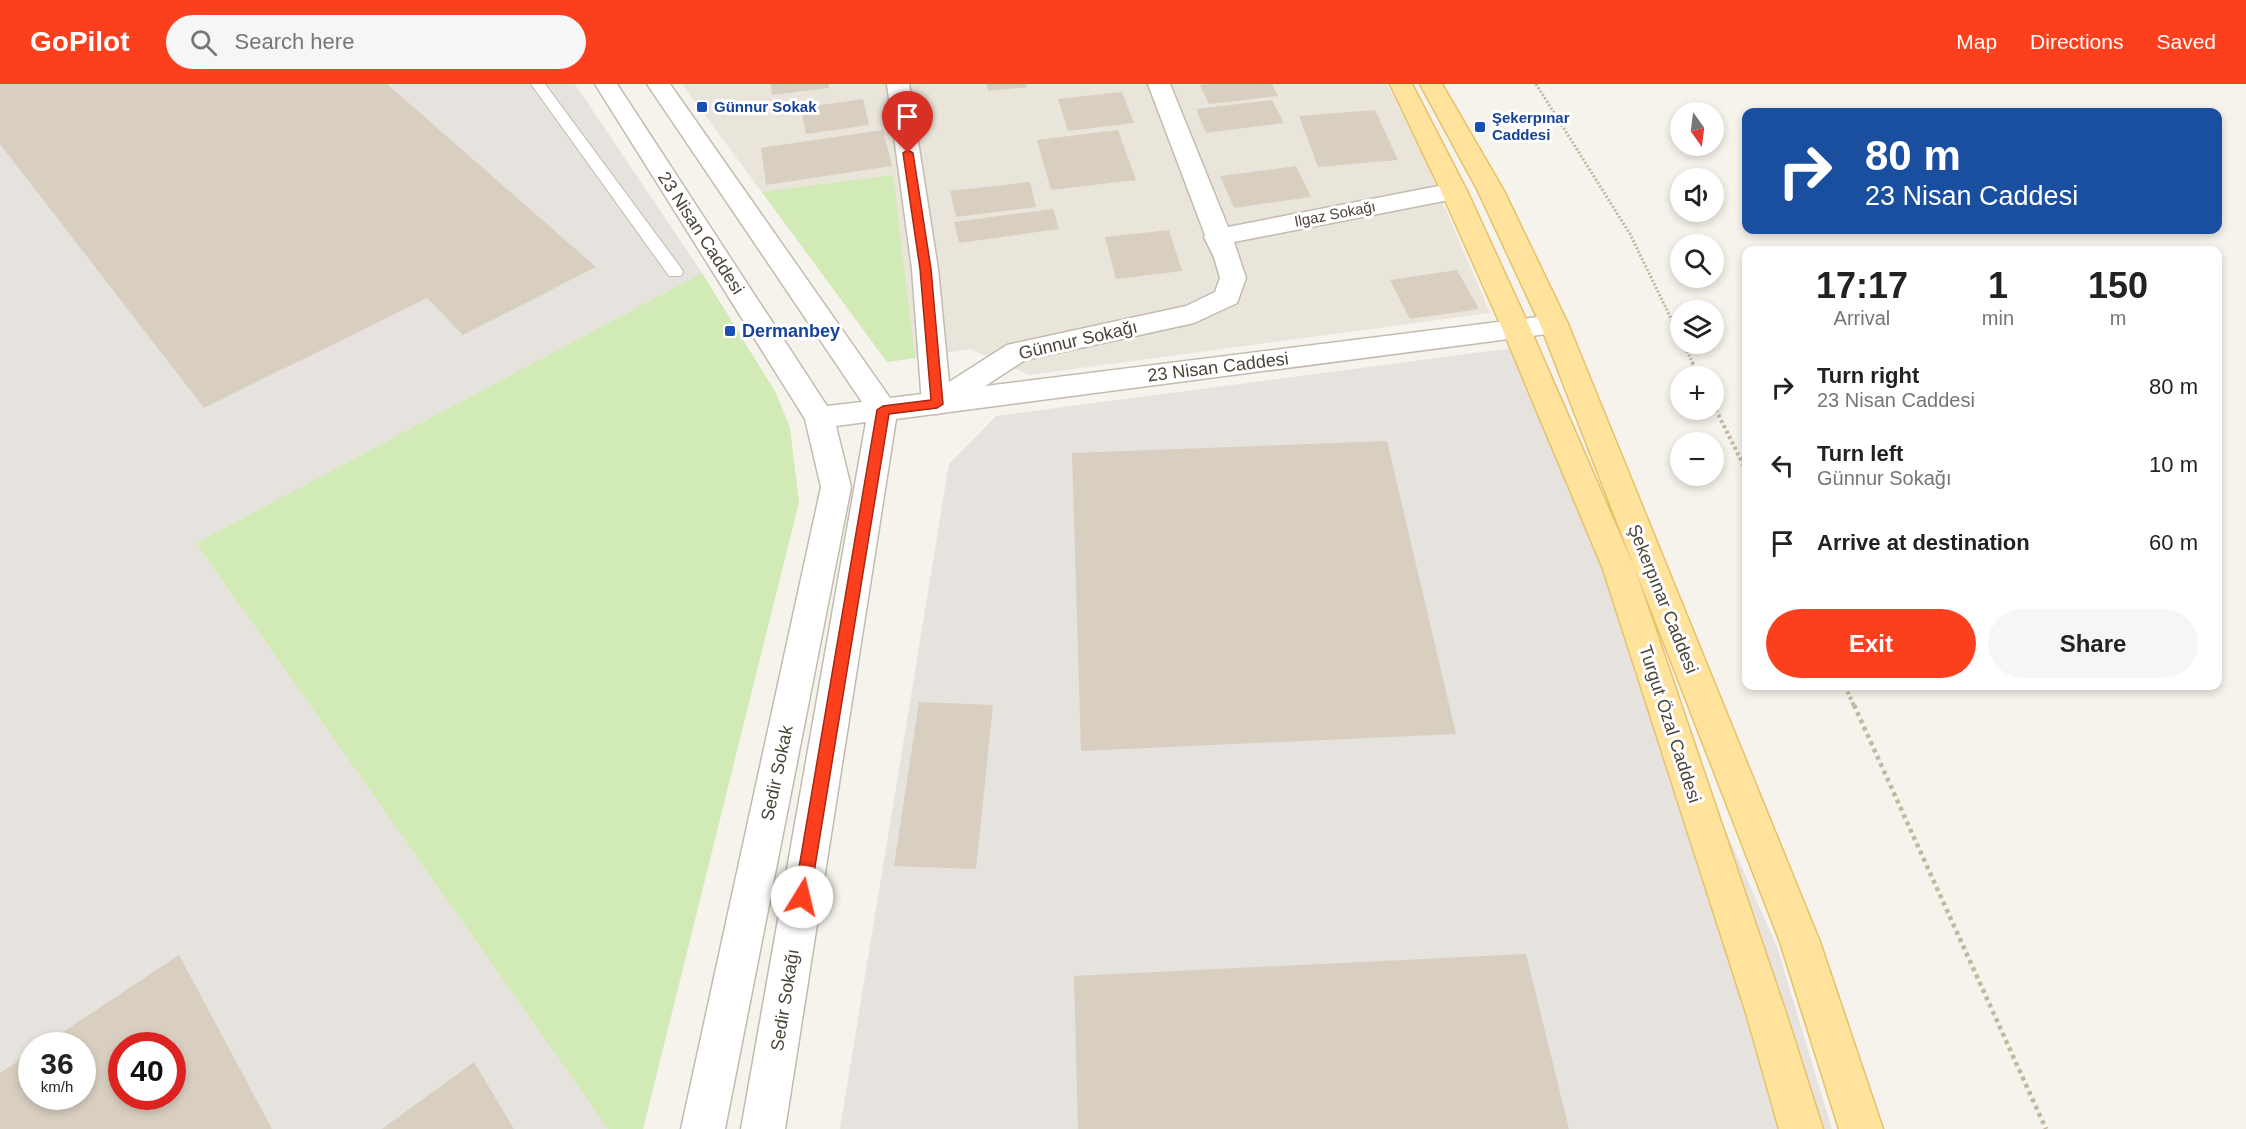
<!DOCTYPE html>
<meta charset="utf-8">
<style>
:root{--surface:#fff;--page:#f6f6f6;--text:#222;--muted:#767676;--accent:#fc3f1d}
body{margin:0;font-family:Arial,sans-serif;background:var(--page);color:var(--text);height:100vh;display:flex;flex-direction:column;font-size:22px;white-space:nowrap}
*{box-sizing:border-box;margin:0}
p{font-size:20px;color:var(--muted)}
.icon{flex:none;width:33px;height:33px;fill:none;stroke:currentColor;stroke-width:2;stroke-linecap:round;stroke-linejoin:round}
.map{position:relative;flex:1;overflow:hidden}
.panel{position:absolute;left:1742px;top:162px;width:480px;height:444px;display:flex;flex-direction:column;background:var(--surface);border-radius:12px;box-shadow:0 3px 9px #0003}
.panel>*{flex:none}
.banner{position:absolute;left:1742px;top:24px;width:480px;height:126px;border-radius:12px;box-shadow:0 3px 9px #0003;background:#1a4fa0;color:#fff;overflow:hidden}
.needle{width:39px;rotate:166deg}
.controls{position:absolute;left:1670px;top:18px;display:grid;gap:12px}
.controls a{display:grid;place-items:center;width:54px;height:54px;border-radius:50%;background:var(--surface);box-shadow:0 3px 9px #0003;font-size:30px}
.speed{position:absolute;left:18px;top:948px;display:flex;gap:12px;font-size:30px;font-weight:700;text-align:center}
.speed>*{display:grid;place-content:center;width:78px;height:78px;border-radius:50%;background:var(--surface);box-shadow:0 3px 9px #0003;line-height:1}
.speed small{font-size:15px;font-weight:400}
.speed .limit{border:9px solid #d22;background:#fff;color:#111}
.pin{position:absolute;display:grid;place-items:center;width:51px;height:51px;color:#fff;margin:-62px -26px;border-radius:50% 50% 50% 0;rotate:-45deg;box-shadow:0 0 6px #0007}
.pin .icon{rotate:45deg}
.me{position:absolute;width:66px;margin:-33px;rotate:9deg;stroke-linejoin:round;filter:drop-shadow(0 0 4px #0008)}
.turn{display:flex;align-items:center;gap:21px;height:126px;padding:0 24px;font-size:27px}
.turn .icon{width:78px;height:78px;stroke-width:2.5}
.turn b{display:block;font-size:42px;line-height:51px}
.eta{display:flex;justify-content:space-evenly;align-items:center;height:102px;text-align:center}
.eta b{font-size:36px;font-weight:700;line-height:42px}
.action{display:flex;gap:12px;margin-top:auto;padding:12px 24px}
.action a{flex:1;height:69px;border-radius:36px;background:var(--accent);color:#fff;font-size:24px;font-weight:700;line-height:69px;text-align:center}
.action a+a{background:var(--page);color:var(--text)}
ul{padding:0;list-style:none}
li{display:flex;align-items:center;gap:18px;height:78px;padding:0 24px}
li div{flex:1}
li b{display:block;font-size:22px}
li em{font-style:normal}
header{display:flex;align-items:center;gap:36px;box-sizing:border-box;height:84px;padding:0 30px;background:var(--accent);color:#fff}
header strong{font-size:28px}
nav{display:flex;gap:33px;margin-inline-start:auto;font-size:21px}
.search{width:420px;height:54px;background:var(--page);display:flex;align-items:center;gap:15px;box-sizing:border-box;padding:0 21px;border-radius:33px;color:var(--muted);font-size:22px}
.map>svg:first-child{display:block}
</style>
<header>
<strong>GoPilot</strong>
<div class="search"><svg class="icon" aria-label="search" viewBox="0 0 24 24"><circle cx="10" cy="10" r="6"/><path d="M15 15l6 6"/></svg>Search here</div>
<nav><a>Map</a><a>Directions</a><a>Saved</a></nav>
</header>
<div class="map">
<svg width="2246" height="1045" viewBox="0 0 2246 1045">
<rect width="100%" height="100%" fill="#f6f3ec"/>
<path fill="#eae5da" d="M682 0H1387L1423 72 1490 229 1029 291 970 265 887 278Z"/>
<path fill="#e6e2dd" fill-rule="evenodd" d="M0 0H575L702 189 196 459 608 1045H0ZM32 962H82V1012H32ZM122 962H172V1012H122Z
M1513 264 1777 863 1832 1045H840L949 380 996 332Z"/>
<path fill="#d2eab5" d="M893 91 915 274 887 278 762 108Z
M702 189 776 309 790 344 799 418 643 1045H608L196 459Z"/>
<path fill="#d8cfc1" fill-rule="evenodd" d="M0 0H387L596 183 463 251 427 214 204 324 0 60Z
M771 0H828L829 4 772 11Z
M987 0H1026L1027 3 988 7Z
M1207 0H1272L1278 12 1209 20 1200 1Z
M1122 8 1134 39 1068 47 1058 15Z
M863 15 869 41 806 50 801 24Z
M1272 16 1284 39 1206 49 1196 25Z
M1375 26 1398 76 1318 83 1299 32Z
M883 46 892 82 766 101 761 64Z
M1118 46 1136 96 1051 106 1037 56Z
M1296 82 1311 113 1234 124 1220 92Z
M1030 98 1036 123 956 133 950 107Z
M1053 125 1059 145 959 159 954 138Z
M1169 146 1182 187 1116 195 1105 153Z
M1457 186 1479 225 1410 235 1390 196Z
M1387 357 1456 650 1081 667 1072 369Z
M919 618 993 621 976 785 894 782Z
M1526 870 1569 1045H1078L1074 892Z
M179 871 272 1045H0V989L32 968V1012H82V962H42ZM122 962H172V1012H122Z
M474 978 514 1045H382Z"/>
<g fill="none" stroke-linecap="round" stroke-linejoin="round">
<g stroke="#c2bbae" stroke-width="2">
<path id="service" d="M531 0H545L681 184 683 188 681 192H669Z"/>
</g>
<g stroke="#c2bbae" stroke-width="3">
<path id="minor" d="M887 0H909L938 185 949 298 1007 261 1186 222 1215 208 1220 194 1214 173 1204 153 1205 151 1148 0H1170L1228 143 1454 99 1463 102 1467 107 1463 112 1454 115 1234 158 1246 194 1237 219 1194 239 1025 276 947 327 937 330 927 327 922 320 912 185Z"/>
</g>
<g stroke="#c2bbae" stroke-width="3">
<path id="tertiary" d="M595 0H617L827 322 862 318 647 0H670L890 314 1554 231 1564 233 1568 240 1564 247 1554 249 896 335 785 1045H741L866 338 836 342 851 403 725 1045H681L821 403 805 335Z"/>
</g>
<g stroke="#e6c16a" stroke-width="3">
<path id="primary" d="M1390 0H1412L1467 107 1530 244 1635 485 1786 929 1823 1045H1779L1746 929 1603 485 1502 244 1441 107Z
M1420 0H1442L1504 107 1568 240 1820 858 1883 1045H1839L1780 858 1540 240 1478 107Z"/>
</g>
<path stroke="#c4b79f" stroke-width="3" stroke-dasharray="2 2" stroke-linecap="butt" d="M1536 0 1630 150 1680 253
M1683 260 1693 279"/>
<path stroke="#c4b79f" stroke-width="4" stroke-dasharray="3 3" stroke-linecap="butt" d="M1692 278 1699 292
M1713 320 1746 386
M1845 602 1854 622"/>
<path stroke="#c4b79f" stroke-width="4.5" stroke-dasharray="4 4" stroke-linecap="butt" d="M1854 621 2046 1045"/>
<use href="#service" fill="#fff" fill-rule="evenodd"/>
<use href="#minor" fill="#fff" fill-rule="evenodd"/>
<use href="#tertiary" fill="#fff" fill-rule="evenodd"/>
<use href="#primary" fill="#ffe39c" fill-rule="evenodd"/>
</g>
<path fill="#fc3f1d" stroke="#a42913" stroke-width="1.5" d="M908 66 913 69 931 185 943 320 937 324 889 330 810 813 808 818 802 821 796 818 794 813 877 326 883 322 931 316 920 185 903 69Z"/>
<g fill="#1a4fb4" stroke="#fff" stroke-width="2">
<rect x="696" y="17" width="12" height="12" rx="3"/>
<rect x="1474" y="37" width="12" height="12" rx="3"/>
<rect x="724" y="241" width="12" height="12" rx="3"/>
</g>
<g text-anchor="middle" stroke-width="6" stroke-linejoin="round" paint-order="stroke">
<g font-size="15" font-weight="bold" fill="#164399" stroke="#fff" text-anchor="start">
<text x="714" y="28">Günnur Sokak</text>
<text x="1492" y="39">Şekerpınar<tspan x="1492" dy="17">Caddesi</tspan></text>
</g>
<g font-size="15" fill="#4b4439" stroke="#fff">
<text transform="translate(1335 130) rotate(-11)" y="5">Ilgaz Sokağı</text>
</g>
<g font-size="18" fill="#4b4439" stroke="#fff">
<text transform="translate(701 149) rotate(57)" y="6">23 Nisan Caddesi</text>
<text transform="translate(1078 256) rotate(-13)" y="6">Günnur Sokağı</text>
<text transform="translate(1218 283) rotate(-7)" y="6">23 Nisan Caddesi</text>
<text transform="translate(1663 515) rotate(68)" y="6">Şekerpınar Caddesi</text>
<text transform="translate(1670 640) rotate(72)" y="6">Turgut Özal Caddesi</text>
<text transform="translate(777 689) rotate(-78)" y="6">Sedir Sokak</text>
<text transform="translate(785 916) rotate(-81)" y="6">Sedir Sokağı</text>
</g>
<g font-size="18" font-weight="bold" fill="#164399" stroke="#fff" text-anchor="start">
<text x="742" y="253">Dermanbey</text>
</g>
</g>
</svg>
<div class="controls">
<a><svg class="needle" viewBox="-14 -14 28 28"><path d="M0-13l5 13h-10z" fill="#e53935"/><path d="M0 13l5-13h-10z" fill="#767676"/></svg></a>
<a><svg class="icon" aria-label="sound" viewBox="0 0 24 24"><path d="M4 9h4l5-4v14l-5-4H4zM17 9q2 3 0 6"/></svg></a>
<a><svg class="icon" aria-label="search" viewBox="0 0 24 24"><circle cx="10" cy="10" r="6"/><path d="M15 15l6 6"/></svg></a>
<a><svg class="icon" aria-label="layers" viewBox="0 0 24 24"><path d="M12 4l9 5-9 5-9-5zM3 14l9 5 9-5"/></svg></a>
<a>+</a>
<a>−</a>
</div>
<div class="speed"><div>36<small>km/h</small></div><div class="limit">40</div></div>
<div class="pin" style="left:908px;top:69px;background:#d93025"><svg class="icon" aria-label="arrive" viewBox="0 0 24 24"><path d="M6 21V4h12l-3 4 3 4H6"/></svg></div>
<svg class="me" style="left:802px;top:813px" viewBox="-20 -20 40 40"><circle r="19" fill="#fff"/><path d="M0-13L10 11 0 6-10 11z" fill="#fc3f1d"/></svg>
<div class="banner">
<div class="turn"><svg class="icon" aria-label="right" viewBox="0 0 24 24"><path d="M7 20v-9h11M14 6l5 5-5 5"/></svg><div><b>80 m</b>23 Nisan Caddesi</div></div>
</div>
<section class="panel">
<div class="eta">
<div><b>17:17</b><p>Arrival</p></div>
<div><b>1</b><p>min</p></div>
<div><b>150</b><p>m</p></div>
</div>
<ul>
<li><svg class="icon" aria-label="right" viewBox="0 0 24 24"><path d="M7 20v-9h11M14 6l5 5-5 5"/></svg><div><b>Turn right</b><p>23 Nisan Caddesi</p></div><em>80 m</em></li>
<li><svg class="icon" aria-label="left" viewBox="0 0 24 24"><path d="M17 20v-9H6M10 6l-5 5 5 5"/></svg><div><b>Turn left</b><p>Günnur Sokağı</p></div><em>10 m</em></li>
<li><svg class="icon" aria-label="arrive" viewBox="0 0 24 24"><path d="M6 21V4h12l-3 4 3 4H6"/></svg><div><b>Arrive at destination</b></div><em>60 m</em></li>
</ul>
<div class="action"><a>Exit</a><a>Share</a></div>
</section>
</div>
